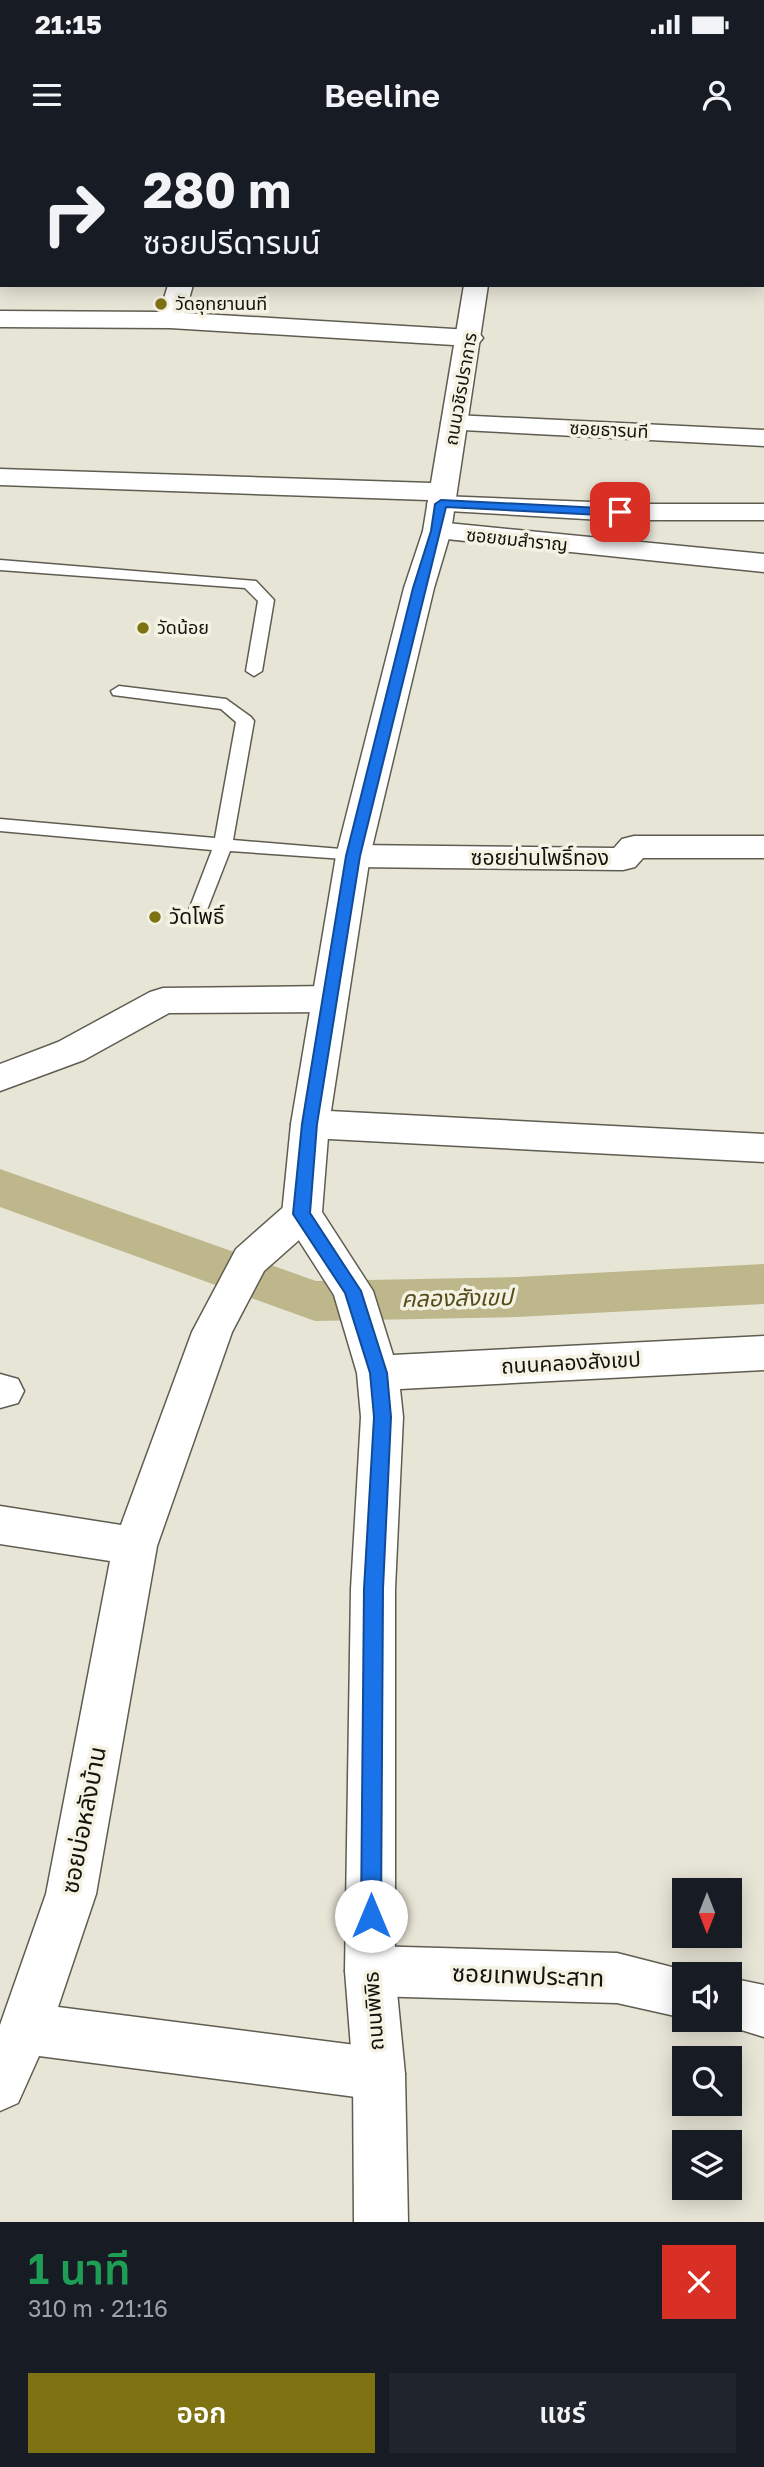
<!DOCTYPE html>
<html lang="th">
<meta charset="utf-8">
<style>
:root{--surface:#171b24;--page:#20242c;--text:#f1f3f6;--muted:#9ea1a6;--accent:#7f7213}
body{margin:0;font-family:"Golos Text","Noto Sans Thai",sans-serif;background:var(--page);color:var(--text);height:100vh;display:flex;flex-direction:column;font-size:26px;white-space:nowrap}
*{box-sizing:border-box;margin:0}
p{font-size:23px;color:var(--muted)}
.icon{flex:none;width:38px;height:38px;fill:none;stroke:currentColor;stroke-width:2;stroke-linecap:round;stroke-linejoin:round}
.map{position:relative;height:2082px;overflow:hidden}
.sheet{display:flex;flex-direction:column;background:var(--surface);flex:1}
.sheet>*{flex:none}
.top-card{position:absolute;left:0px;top:0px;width:765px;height:147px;box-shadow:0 4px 18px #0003;background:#171b24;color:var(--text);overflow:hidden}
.needle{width:46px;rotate:180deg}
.buttons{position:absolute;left:672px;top:1738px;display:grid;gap:14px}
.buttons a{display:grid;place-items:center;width:70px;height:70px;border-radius:0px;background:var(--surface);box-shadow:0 4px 18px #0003;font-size:35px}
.pin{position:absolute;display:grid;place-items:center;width:60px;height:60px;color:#fff;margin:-30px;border-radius:14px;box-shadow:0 4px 10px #0006}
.me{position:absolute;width:77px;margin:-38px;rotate:0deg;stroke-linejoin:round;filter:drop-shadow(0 0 5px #0008)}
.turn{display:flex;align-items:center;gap:24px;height:147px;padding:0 28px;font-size:32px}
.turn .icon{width:91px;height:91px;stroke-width:2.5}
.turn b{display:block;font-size:49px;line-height:60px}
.round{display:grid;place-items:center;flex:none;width:74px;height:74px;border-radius:0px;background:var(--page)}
.head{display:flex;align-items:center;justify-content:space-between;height:119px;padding:0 28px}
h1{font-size:42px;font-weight:600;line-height:52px;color:#1e9e55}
.primary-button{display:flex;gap:14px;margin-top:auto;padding:14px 28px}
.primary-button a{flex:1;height:80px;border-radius:0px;background:var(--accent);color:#fff;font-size:28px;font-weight:600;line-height:80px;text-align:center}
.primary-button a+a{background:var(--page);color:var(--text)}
.status{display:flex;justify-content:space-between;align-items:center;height:49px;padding:0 35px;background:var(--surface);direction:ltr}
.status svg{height:19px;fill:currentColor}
header{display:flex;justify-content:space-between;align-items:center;height:91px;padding:0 28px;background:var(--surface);font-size:32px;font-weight:600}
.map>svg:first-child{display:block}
</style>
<div class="status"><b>21:15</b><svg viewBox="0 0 49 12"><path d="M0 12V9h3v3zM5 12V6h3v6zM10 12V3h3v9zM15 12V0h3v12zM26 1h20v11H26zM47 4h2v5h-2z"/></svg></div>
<header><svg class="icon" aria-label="menu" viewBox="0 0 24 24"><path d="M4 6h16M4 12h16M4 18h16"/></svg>Beeline<svg class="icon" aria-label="person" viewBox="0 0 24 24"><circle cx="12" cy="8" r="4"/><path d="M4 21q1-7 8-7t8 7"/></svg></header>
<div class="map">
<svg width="764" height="2082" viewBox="0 0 764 2082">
<rect width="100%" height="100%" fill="#e7e5d6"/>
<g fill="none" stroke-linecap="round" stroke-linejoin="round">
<path fill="#beb78c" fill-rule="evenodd" d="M0 1029 316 1141 517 1137 764 1124V1164L517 1177 315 1181 0 1067Z"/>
<g stroke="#5f5d51" stroke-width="3">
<path id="service" d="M0 420 256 441 274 460 262 531 254 536 246 531 258 461 245 448 0 430Z
M119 546 226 559 251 577 254 581 233 700 353 710 359 712 362 716 359 720 230 711 205 775 196 781 187 775 212 710 0 691V679L215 698 236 582 221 569 113 555 111 551Z"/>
</g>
<g stroke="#5f5d51" stroke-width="3">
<path id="minor" d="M526 0H548L525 2Z
M763 65H764V79H763Z
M763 118H764V132H763Z
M168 145H193L185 173 470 190 479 193 483 198 479 203 470 206 170 188 0 187V171L160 172Z
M454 275 764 290V306L444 289 441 283 444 277Z
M441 356 643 364H764V380H602L431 370 427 364 431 358Z
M437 382 764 414V432L427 397 423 391 427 385Z
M634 696H764V718H643L635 727 623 730 353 727 341 724 336 716 341 708 353 705 614 708 622 699Z
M330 846 343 850 348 859 343 868 330 872 169 873 84 920 0 951V924L58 902 150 852 163 848Z
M310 970 764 994V1022L310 998 297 994 291 984 297 974Z
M302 1059 316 1063 322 1074 316 1085 264 1131 232 1192 157 1406 96 1754 58 1867 379 1908 397 1916 405 1934 397 1952 379 1960 39 1916 18 1963 0 1971V1885L46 1754 110 1421 0 1404V1366L121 1385 192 1192 236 1109 288 1063Z
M0 1234 18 1239 24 1251 18 1263 0 1268Z
M370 1806 617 1813 699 1834H684V1878L617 1863 370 1856 352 1849 345 1831 352 1813Z
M730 1838 764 1845V1897L712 1881 730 1880Z"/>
</g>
<g stroke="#5f5d51" stroke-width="3">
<path id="tertiary" d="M446 0H468V2H446Z
M464 145H488L451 391 434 448 370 716 329 984 322 1072 373 1151 393 1215 764 1196V1230L400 1249 403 1277 395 1449V1831L405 1934 408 2082H354L353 1934 345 1831 351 1449 361 1277 357 1233 334 1155 282 1074 291 984 336 716 404 448 423 391 428 360 0 345V329L431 343Z"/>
</g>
<path stroke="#807f74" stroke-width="2.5" stroke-dasharray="4.5 2.5" stroke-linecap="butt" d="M371 0 396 2"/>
<use href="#service" fill="#fff" fill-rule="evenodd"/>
<use href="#minor" fill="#fff" fill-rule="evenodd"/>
<use href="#tertiary" fill="#fff" fill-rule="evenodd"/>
</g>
<path fill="#1a73e8" stroke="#114b97" stroke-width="2" d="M441 360 620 369 626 372 620 376 446 367 360 716 317 984 310 1073 361 1151 387 1233 391 1277 383 1449 381 1776 378 1784 371 1786 364 1784 361 1776 364 1449 374 1277 370 1233 345 1153 293 1074 302 984 346 716 413 448 431 391 435 364Z"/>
<g fill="#7f7213" stroke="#f4f2e3" stroke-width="2.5">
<circle cx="161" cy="164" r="7"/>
<circle cx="143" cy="488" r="7"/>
<circle cx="155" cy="777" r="7"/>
</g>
<g text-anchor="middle" stroke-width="7" stroke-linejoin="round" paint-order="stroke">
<g font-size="18" fill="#13120d" stroke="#f4f2e3" text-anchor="start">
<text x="175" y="170">วัดอุทยานนที</text>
<text x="157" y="494">วัดน้อย</text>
</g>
<g font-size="18" fill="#13120d" stroke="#f4f2e3">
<text transform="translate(461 249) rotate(-80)" y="6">ถนนวชิรปราการ</text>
<text transform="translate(609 290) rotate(3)" y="6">ซอยธารนที</text>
<text transform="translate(517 400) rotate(6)" y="6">ซอยชมสำราญ</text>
</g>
<g font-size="21" fill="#13120d" stroke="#f4f2e3">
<text x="540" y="725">ซอยย่านโพธิ์ทอง</text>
<text transform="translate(571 1223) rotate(-3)" y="7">ถนนคลองสังเขป</text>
<text transform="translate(374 1871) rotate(-94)" y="7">ถนนพิพิธ</text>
</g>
<g font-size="21" fill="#13120d" stroke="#f4f2e3" text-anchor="start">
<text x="169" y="784">วัดโพธิ์</text>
</g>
<g font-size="23" font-style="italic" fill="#554d19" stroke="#f4f2e3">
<text transform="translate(457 1158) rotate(-1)" y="8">คลองสังเขป</text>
</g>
<g font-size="24" fill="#13120d" stroke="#f4f2e3">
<text transform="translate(84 1680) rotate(-79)" y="8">ซอยบ่อหลังบ้าน</text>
<text transform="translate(528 1836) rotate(2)" y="8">ซอยเทพประสาท</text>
</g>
</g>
</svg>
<div class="buttons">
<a><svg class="needle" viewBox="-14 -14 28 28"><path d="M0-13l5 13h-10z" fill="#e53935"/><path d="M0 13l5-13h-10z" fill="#9ea1a6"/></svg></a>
<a><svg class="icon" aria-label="sound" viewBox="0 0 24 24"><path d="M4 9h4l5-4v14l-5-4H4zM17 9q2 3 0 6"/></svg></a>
<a><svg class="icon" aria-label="search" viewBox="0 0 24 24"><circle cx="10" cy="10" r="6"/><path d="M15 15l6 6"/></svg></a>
<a><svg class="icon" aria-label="layers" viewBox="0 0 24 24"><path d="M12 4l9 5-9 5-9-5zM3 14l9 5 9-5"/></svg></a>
</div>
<div class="pin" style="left:620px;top:372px;background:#d93025"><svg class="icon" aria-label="arrive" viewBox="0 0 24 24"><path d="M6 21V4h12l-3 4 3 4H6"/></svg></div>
<svg class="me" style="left:371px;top:1776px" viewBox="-20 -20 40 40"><circle r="19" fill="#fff"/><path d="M0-13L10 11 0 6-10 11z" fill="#1a73e8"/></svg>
<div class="top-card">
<div class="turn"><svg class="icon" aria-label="right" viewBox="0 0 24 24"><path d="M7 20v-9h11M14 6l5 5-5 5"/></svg><div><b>280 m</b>ซอยปรีดารมน์</div></div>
</div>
</div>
<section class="sheet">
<div class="head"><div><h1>1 นาที</h1><p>310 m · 21:16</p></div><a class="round" style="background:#d93025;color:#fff"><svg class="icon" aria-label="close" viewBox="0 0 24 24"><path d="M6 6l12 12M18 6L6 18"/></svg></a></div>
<div class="primary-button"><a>ออก</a><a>แชร์</a></div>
</section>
